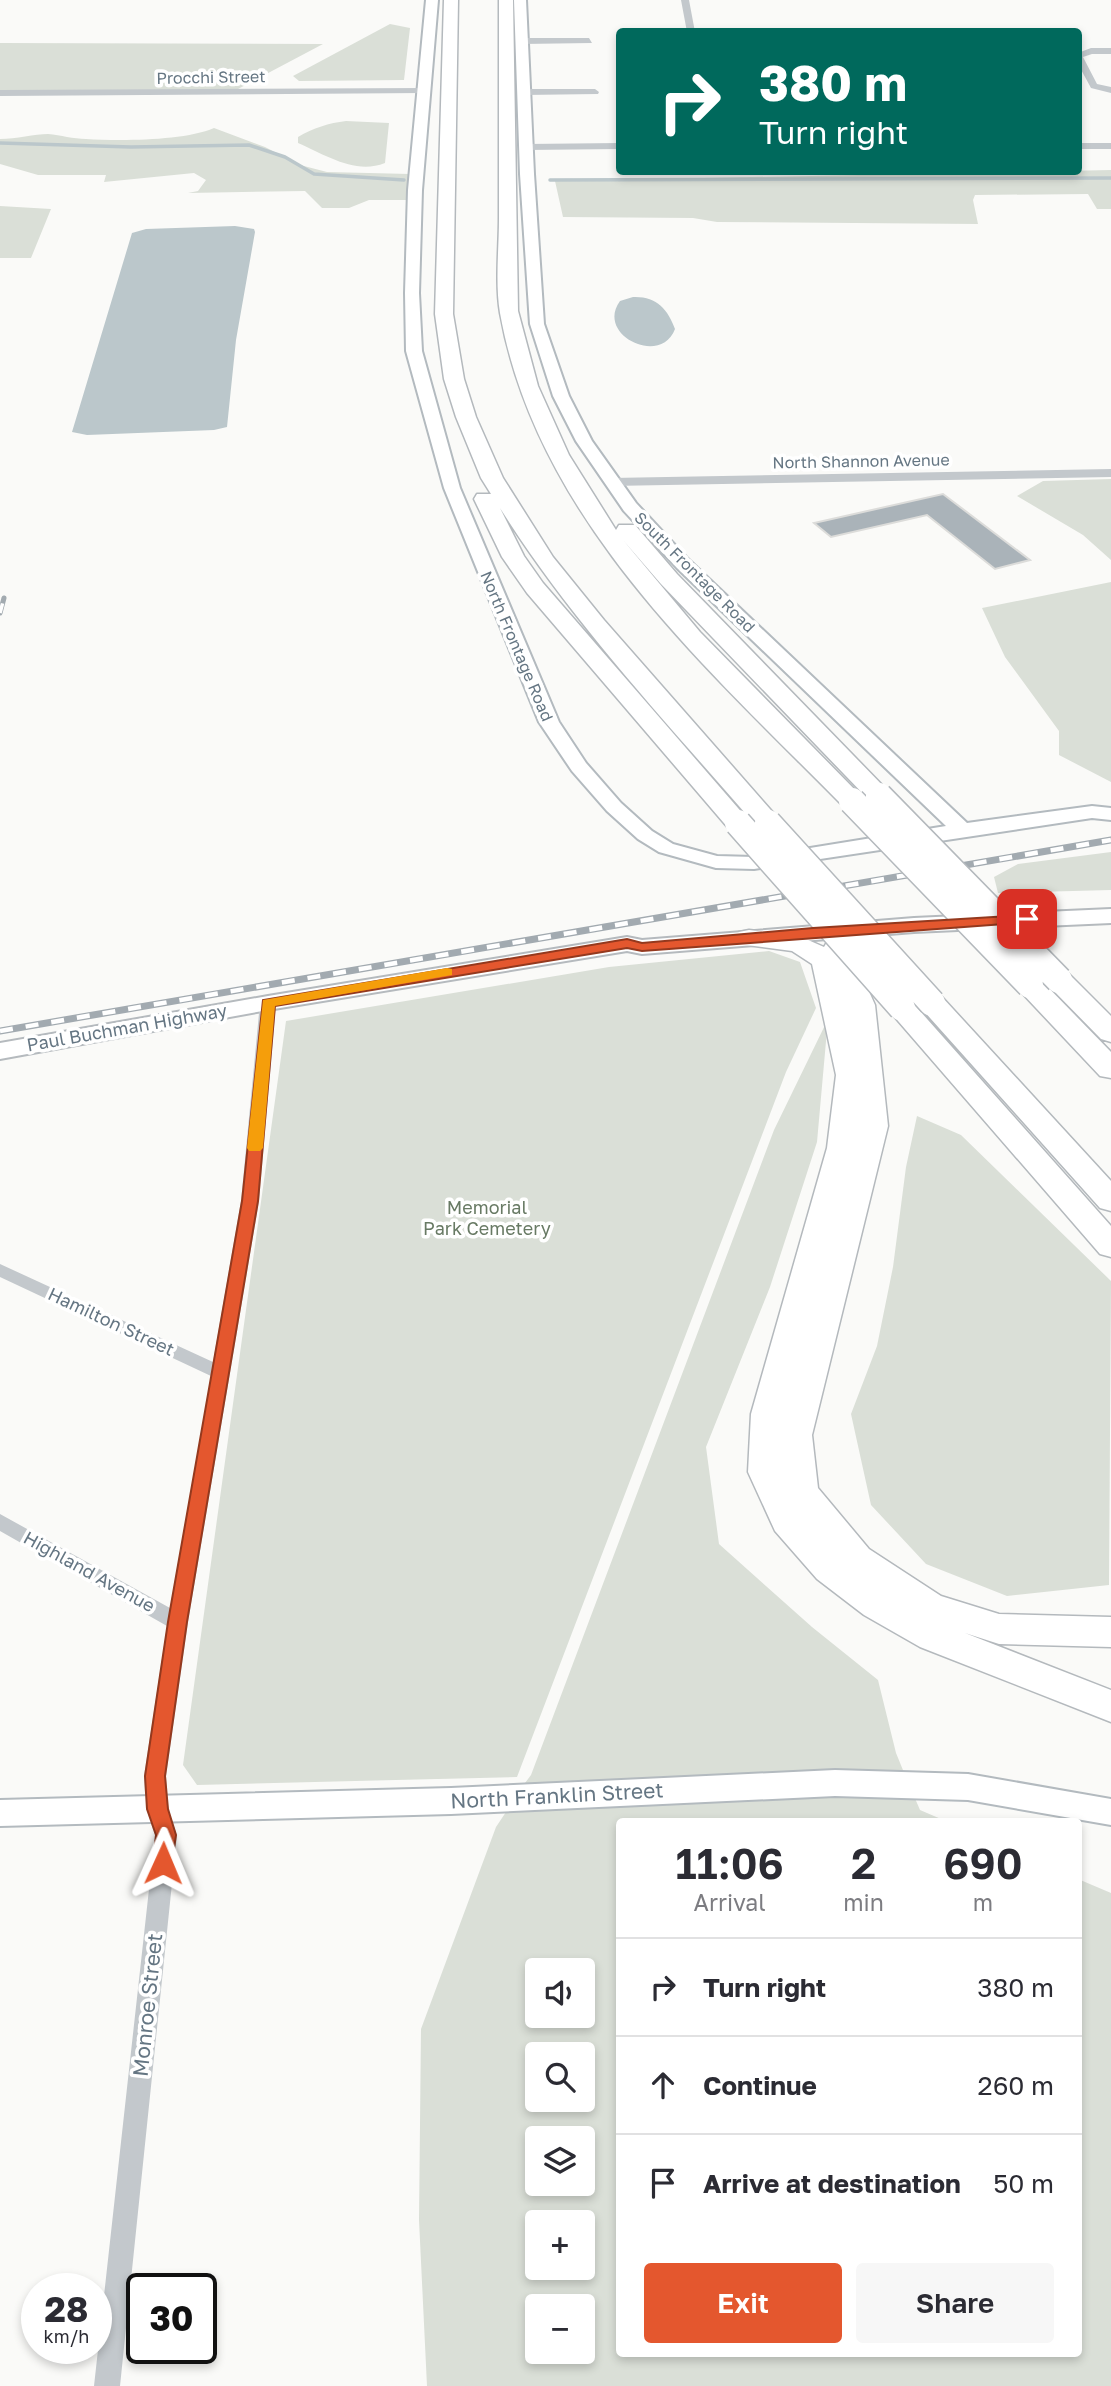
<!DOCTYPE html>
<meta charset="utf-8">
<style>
:root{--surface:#fff;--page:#f7f7f7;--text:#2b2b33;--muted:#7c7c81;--line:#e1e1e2;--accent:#e4572e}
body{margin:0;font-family:"Golos Text",sans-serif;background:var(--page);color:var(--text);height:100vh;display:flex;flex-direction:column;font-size:26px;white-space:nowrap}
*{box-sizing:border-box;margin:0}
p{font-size:23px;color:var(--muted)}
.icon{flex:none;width:38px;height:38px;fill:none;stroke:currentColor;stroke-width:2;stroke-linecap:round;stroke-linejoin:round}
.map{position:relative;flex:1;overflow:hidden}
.panel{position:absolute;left:616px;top:1818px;width:466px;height:539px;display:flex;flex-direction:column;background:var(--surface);border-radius:7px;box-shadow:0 4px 10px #0003}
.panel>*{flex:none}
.banner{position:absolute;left:616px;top:28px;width:466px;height:147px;border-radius:7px;box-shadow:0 4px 10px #0003;background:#00695c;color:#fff;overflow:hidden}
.fabs{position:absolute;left:525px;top:1958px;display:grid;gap:14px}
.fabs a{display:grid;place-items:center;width:70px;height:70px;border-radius:7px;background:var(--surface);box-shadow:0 4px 10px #0003;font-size:35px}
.speed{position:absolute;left:21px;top:2273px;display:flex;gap:14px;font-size:35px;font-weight:700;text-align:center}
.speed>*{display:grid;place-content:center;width:91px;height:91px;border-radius:50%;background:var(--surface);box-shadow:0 4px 10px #0003;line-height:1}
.speed small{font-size:18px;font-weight:400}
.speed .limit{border:4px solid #111;border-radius:10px;background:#fff;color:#111}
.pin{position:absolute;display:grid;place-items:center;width:60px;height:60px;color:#fff;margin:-30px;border-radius:14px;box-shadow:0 4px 10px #0006}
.me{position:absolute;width:77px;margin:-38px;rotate:1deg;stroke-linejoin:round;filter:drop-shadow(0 0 5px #0008)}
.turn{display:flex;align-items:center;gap:24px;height:147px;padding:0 28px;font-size:32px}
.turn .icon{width:91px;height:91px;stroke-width:2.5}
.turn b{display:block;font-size:49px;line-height:60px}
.eta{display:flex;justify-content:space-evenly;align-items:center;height:119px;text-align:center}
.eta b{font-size:42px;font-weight:600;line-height:49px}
.action{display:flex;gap:14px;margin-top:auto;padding:14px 28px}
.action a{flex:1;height:80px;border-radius:7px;background:var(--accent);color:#fff;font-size:28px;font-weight:600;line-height:80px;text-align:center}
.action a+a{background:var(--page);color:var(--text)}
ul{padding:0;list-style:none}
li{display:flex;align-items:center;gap:21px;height:98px;padding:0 28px;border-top:2px solid var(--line)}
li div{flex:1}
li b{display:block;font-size:26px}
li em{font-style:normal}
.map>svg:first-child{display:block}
</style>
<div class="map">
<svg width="1111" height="2386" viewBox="0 0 1111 2386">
<rect width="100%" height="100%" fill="#fafaf8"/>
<path fill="#dadfd7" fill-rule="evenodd" d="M390 24 410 28 404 80 299 81 293 76Z
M0 43 323 44 238 89 0 92Z
M346 121 389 123 385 163C355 175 326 155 298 143V137C313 128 329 123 346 121Z
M214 128 265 147 300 165 327 172 410 174 408 200H369L349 208H322L305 191 188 193 198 191 206 180 194 173 104 182 106 175H38L0 164V139C16 139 35 134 48 134 61 135 73 139 86 139 120 141 184 141 214 128Z
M1111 170V209H1097L1088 194 975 195 973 200 978 224 717 222 693 218 563 217 555 181Z
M0 206 51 209 31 258H0Z
M1111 479V560L1083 535 1017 496 1043 481Z
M1111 582V782L1059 755V731L1005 657 982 608Z
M1111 852V890L998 893 994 877 1018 864Z
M769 951 800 962 816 1008 786 1072 517 1777 197 1785 183 1765 286 1021 609 967Z
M828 1019 817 1142 770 1287 706 1447 719 1544 812 1627 878 1680 896 1753 905 1775 522 1787 531 1775 774 1130Z
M917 1116 961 1135 1111 1281 1109 1585 1007 1596 926 1564 871 1505 851 1414 877 1346 893 1267 906 1167Z
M837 1793 914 1796 920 1810 948 1822H620V2354H1078V1879L1111 1893V2386H427L419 2220 421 2029 496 1827 508 1809ZM537 1970H583V2016H537ZM537 2054H583V2100H537ZM537 2138H583V2184H537ZM537 2222H583V2268H537ZM537 2306H583V2352H537Z"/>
<path fill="#bbc7cb" d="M235 226 254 229 255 232 236 340 227 427 214 430 87 435 72 432 132 233 146 229Z
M633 297C656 296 668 309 675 329 661 367 595 335 620 301Z"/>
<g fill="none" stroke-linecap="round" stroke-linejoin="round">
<path stroke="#bbc7cb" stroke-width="3.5" d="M0 143 131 147 249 145 285 157 314 174 404 180
M550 180 1111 178"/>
</g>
<path fill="#aab3b9" stroke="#dcdcda" stroke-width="2" d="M943 494 1030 560 995 569 927 515 831 537 814 523Z"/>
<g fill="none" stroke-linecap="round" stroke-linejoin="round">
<g stroke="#b3babf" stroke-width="4">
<path id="secondary" d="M426 0H438L422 190 419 293 422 351 460 488 559 722 586 763 621 803 652 831 673 844 717 856 754 857 946 826 677 568 624 511 576 441 553 396 530 324 520 174 514 0H526L534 174 544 324 569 396 592 441 636 503 689 560 967 823 1092 806 1111 808V820L1092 818 754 869 716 868 659 852 638 839 607 811 572 771 539 722 444 488 406 351 405 293 408 190Z
M835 1770 968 1774 1111 1799V1825L968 1800 835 1796 451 1814 0 1826V1800L451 1788Z"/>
</g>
<g stroke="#b5babe" stroke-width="4">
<path id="primary" d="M1111 909V923L914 932 642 954 627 951 268 1010 0 1059V1043L268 996 627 937 642 940 914 918Z"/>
</g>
<g stroke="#b4b9bd" stroke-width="3">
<path id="highway" d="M444 0H458L453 314 464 379 476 417 503 478 553 557 604 620 777 817 781 823 777 829 768 831 759 829C669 725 573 624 500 508L524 556 543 583 751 823 747 829 738 831 729 829 527 593 502 557 474 499 477 494H491L481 478 456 417 444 379 435 314Z
M499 0H513L518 311 538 386 569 455 616 530 619 525H635L677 574 888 791 892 796 888 801 879 804 870 801 661 584 623 540 700 632 861 796 865 801 861 806 852 809 843 806C704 665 537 519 500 313 495 283 499 248 499 218 499 145 499 73 499 0Z
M749 930 799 936 824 947 827 942 837 940 847 942 875 1005 888 1126 812 1435 818 1488 869 1549 941 1596 999 1614 1111 1617V1647L999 1644 965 1633 1111 1690V1722L920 1647 864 1615 817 1579 775 1531 748 1472 751 1414 827 1148 836 1075 812 964 792 951 739 944 735 938 739 932Z
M1059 971 1069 974 1111 1016V1042L1101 1039 1049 986 1045 980 1049 974Z
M1030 976 1040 979 1111 1052V1078L1100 1076 1020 991 1016 985 1020 979Z
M932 994 942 997 1111 1181V1211L1100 1208 922 1009 918 1003 922 997Z
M902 999 912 1002 1111 1226V1257L1100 1254 892 1014 888 1008 892 1002Z"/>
</g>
<path fill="#c3c8cc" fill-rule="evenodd" d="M681 0H689L695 32H687Z
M589 38 592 43 522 44 518 41 522 38Z
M1091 48H1111V54H1092L1083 57 1097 84 1111 87V93L1091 88 1078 64V53Z
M426 88 427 90 423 93 0 96V90Z
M595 89 599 92 598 94 524 95 520 92 524 89Z
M620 143V149L526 150 521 147 526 144Z
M1078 143H1111V149H1078Z
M1111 469V477L611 486 605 482 611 478Z
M268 998 276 1003 259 1201 188 1622 166 1776 168 1809 177 1835 120 2386H94L155 1835 146 1809 144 1776 167 1626 0 1531V1514L170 1608 211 1376 0 1277V1264L213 1362 241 1201 260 1003Z"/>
<use href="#secondary" fill="#fff" fill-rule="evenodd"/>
<use href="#primary" fill="#fff" fill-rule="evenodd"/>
<use href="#highway" fill="#fff" fill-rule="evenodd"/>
<g stroke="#a2aab0" stroke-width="5">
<path id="rail-far1" d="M0 613 4 598"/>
</g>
<g stroke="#a2aab0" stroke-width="7">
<path id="rail" d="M0 1031 1111 840"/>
</g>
<use href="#rail-far1" stroke="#fff" stroke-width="3.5" stroke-dasharray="10" stroke-linecap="butt"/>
<use href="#rail" stroke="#fff" stroke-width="4.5" stroke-dasharray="13" stroke-linecap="butt"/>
<g stroke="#b4b9bd" stroke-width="29" stroke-linecap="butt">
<path id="highway-bridge" d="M879 796 1059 980
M852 801 1030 985
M738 823 902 1008
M768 823 932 1003"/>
</g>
<use href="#highway-bridge" stroke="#fff" stroke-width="26"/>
</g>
<path fill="#e4572e" stroke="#94391e" stroke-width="2" d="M1027 915 1032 916V922L642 951 627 948 275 1006 258 1201 187 1622 165 1776 168 1809 176 1835 171 1869 163 1872 156 1869 153 1863 156 1835 147 1809 145 1776 168 1622 242 1201 263 1000 627 939 642 943 813 928Z"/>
<path fill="#f59e0b" d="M447 968 452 969V975L275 1006 263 1148 260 1151H249L247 1148 263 1000Z"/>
<g text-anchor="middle" stroke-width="7" stroke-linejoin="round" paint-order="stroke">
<g font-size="16" fill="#657683" stroke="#fff">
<text transform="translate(211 77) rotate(-1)" y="6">Procchi Street</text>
<text transform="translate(861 461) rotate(-1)" y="6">North Shannon Avenue</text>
<text transform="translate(695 572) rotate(45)" y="6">South Frontage Road</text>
<text transform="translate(517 646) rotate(67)" y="6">North Frontage Road</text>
</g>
<g font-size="18" fill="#657683" stroke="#fff">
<text transform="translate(127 1028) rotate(-10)" y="6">Paul Buchman Highway</text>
<text transform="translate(111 1322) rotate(25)" y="6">Hamilton Street</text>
<text transform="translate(89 1572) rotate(29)" y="6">Highland Avenue</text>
</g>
<g font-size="18" fill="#687a64" stroke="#fff">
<text x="487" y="1214">Memorial<tspan x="487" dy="21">Park Cemetery</tspan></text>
</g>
<g font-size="21" fill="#657683" stroke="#fff">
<text transform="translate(557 1796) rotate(-3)" y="7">North Franklin Street</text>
<text transform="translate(148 2005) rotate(-84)" y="7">Monroe Street</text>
</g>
</g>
</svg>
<div class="fabs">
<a><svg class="icon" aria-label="sound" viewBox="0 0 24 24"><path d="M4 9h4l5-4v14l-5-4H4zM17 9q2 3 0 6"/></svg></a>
<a><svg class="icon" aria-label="search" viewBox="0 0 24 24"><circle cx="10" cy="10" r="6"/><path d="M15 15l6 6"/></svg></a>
<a><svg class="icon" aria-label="layers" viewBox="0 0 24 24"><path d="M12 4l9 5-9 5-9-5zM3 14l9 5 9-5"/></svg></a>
<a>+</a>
<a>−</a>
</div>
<div class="speed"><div>28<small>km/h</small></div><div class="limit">30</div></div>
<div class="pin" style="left:1027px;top:919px;background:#d93025"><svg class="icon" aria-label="arrive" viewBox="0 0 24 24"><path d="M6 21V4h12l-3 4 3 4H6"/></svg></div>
<svg class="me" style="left:163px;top:1863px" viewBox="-20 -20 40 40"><path d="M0-17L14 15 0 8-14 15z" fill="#e4572e" stroke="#fff" stroke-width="4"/></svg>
<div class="banner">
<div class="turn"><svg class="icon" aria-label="right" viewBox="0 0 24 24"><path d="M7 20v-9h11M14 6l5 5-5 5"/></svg><div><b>380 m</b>Turn right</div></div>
</div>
<section class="panel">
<div class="eta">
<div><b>11:06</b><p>Arrival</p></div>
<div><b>2</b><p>min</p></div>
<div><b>690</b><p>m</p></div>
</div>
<ul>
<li><svg class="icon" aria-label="right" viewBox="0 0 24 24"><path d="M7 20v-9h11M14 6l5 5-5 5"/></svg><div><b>Turn right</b></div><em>380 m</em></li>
<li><svg class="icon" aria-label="ahead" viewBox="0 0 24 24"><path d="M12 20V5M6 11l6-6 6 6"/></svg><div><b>Continue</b></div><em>260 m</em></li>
<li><svg class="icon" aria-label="arrive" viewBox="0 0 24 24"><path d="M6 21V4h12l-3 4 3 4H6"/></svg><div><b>Arrive at destination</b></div><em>50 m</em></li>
</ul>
<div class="action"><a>Exit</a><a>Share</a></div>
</section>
</div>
